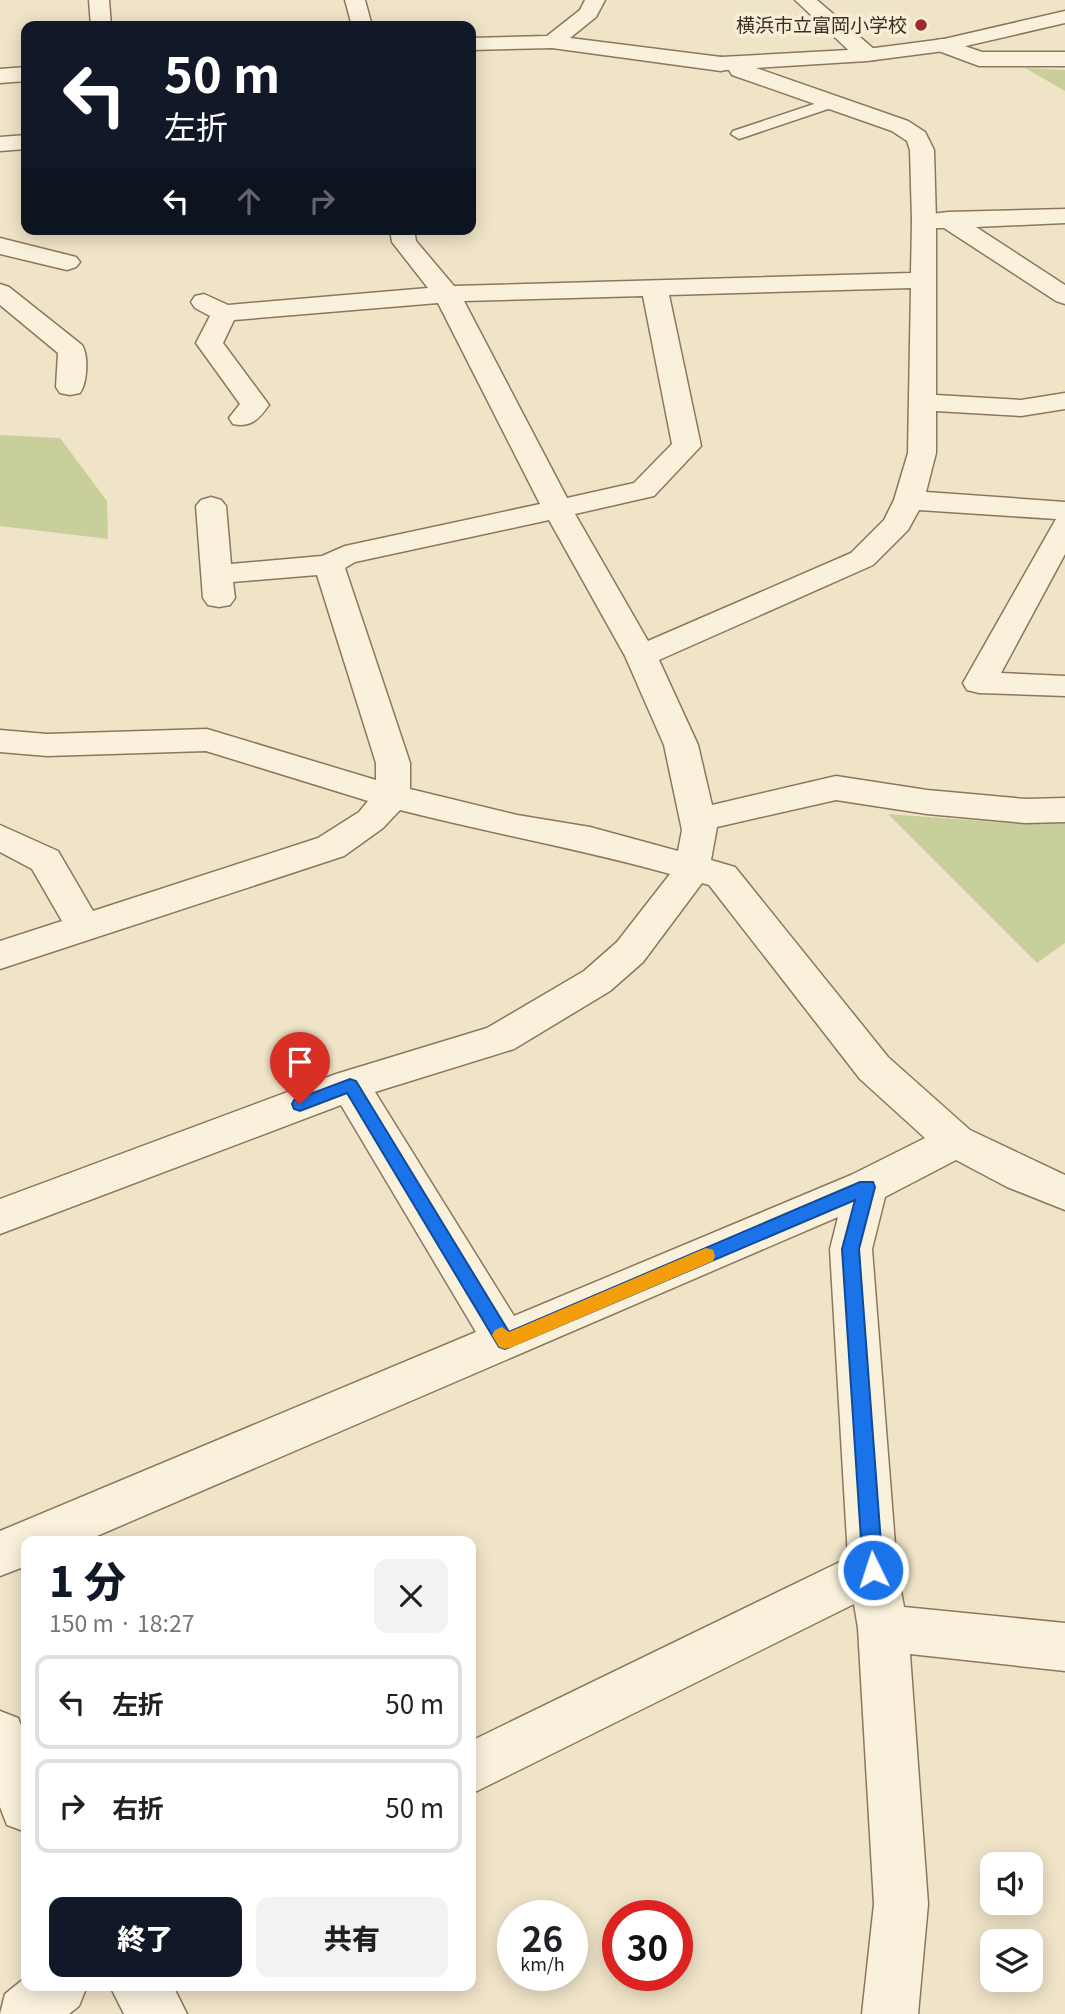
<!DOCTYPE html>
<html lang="ja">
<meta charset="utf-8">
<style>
:root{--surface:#fff;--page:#f2f2f2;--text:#202124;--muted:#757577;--line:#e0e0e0;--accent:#111827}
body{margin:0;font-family:Georgia,"Noto Sans JP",serif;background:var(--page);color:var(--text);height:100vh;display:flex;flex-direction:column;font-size:26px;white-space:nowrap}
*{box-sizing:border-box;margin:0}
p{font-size:23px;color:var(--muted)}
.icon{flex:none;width:38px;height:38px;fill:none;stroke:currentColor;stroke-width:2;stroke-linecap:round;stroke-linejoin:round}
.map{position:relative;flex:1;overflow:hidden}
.drawer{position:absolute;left:21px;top:1536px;width:455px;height:455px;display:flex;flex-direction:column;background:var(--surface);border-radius:14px;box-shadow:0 4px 18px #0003}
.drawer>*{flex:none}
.hud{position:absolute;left:21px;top:21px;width:455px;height:214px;border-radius:14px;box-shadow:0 4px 18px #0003;background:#111827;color:#fff;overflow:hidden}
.controls{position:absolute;left:980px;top:1852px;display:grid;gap:14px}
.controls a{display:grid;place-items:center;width:63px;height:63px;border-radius:14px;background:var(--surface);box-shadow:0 4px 18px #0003;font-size:35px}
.speed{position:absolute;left:497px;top:1900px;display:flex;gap:14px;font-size:35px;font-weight:700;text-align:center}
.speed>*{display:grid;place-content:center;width:91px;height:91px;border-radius:50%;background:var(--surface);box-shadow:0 4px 18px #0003;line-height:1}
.speed small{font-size:18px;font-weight:400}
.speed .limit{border:10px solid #d22;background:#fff;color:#111}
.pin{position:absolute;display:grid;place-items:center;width:60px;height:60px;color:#fff;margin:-72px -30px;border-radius:50% 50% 50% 0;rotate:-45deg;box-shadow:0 0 7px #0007}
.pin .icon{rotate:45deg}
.me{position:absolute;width:77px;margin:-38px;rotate:356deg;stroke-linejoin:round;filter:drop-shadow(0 0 5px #0008)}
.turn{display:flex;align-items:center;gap:24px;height:147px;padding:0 28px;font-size:32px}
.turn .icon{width:91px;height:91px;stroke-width:2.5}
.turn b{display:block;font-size:49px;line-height:60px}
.lanes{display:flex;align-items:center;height:66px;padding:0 28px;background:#0003;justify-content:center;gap:35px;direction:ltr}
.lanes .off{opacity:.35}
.round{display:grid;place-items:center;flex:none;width:74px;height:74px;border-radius:14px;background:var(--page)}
.overview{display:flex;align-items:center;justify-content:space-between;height:119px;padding:0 28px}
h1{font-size:42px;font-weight:800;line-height:52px;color:var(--accent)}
.action{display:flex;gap:14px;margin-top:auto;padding:14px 28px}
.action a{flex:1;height:80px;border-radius:14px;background:var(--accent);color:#fff;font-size:28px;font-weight:800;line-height:80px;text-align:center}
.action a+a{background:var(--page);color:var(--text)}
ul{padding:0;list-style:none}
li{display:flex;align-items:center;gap:21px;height:94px;margin:0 14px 10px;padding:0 14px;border:4px solid var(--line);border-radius:14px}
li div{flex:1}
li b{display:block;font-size:26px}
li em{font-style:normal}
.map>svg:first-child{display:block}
</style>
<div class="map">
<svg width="1065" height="2014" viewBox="0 0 1065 2014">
<rect width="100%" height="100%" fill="#f0e4c8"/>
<path fill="#c9cf9b" d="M1025 68 1065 70V91Z
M0 435 60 438 107 501 108 539 0 526Z
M888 814 1010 823 1065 821V943L1037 963Z"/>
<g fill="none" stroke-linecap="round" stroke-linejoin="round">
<g stroke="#8d765c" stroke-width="3">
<path id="service" d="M835 97 840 99 843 102 840 105 745 137 739 139 731 134 733 131Z"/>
</g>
<g stroke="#8d765c" stroke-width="3">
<path id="minor" d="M89 0H109L111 26H91Z
M345 0H365L372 26H352Z
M585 0H605L596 17 570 38 721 57 729 59 732 64 729 69 721 71 552 48 471 50V38L547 36 580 10Z
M795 0H817L875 50 878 55 875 60H859Z
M944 39 982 52H1065V66H979L936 50 933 45 936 40Z
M26 67V81L0 83V69Z
M26 135V149L0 151V137Z
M1065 209V223L976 227 1065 285V304L1056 301 944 228H936V395L1021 400 1065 393V409L1021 416 936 411V453L926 492 1065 502V554L1001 673 1065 676V696L979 693 967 690 963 683 1056 519 919 510 908 530 873 565 659 660 698 745 712 805 836 776 927 790 1025 799 1065 798V822L1025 823 927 814 836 800 717 827 711 860 735 867 888 1057 970 1130 1065 1175V1210L1007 1187 956 1160 885 1197 872 1249 897 1570 904 1607 1065 1623V1671L910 1654 928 1904 918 2014H862L874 1904 858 1628 854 1604 471 1794V1741L848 1558 830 1249 838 1217 83 1542H26V1566L0 1576V1531L476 1332 341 1105 0 1234V1199L336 1074 487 1028 584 971 617 942 670 874C581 849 490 833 400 810L383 828 344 856 0 969V941L62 921 32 869 0 852V825L58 851 93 911 318 838 359 812 368 801 206 751 47 756 0 752V730L47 734 207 729 376 780V763L317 575 233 582 235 598 230 605 219 607 208 605 203 598 196 506 201 500 211 497 221 500 226 506 231 564 322 556 345 546 540 504 438 303 234 320 223 343 269 405C259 419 251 428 233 424L229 418 240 404 196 343 210 316 195 308 191 302 195 296 204 294 228 305 428 288 392 242 390 229H414L416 241 454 286 911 273 912 221 915 216 948 212ZM911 288 908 453 894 500 884 520 851 553 648 641 575 514 654 496 701 446 669 295ZM643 296 672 444 634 483 567 498 464 301ZM549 520 625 656 664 745 682 830 678 851 590 827 517 815 410 789V763L345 568 355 562ZM702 883 709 885 860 1079 925 1138 851 1175 514 1316 375 1092 514 1049 610 991 643 962Z
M0 238 76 257 80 262 76 267 67 270 0 254Z
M0 284 9 287 82 345C89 356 87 383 80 393L70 395 60 393 56 387 58 353 0 305Z
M26 1977V1986H87L79 2006 69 2014H0L5 1994Z"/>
</g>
<g stroke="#8d765c" stroke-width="3">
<path id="tertiary" d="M1065 11V23L944 51 867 61 756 68 908 121 925 132 934 150 936 221 933 226 924 228 915 226 912 221 910 150 907 141 892 131 732 75 729 70 713 69 710 64 713 59 721 57 867 49 944 39Z
M0 1711 18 1718 26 1737V1832L7 1825 0 1807Z
M110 1986H173L187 2014H124Z"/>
</g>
<use href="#service" fill="#faf1dc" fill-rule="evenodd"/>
<use href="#minor" fill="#faf1dc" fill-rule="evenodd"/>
<use href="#tertiary" fill="#faf1dc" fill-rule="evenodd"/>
</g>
<path fill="#1a73e8" stroke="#114b97" stroke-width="2" d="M350 1079 356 1081 509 1332 860 1182H873L875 1187 859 1249 883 1570 880 1576 873 1579 866 1576 863 1570 842 1249 855 1200 505 1349 499 1347 347 1093 300 1111 294 1109 292 1104 294 1100Z"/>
<path fill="#f59e0b" d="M706 1248 713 1250 715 1256 713 1261 512 1347 505 1349 499 1347 492 1335 495 1330 502 1327 509 1332Z"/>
<circle fill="#9e2a2b" stroke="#f7eed8" stroke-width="2.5" cx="921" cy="25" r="7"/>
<g text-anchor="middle" stroke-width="7" stroke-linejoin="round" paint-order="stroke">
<g font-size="19" fill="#3d2e20" stroke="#f7eed8" text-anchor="end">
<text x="907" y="32">横浜市立富岡小学校</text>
</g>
</g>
</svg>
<div class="controls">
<a><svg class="icon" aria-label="sound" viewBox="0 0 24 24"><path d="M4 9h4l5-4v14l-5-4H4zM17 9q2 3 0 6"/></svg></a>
<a><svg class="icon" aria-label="layers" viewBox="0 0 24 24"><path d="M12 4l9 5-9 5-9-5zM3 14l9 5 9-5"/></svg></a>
</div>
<div class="speed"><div>26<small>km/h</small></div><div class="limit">30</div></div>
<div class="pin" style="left:300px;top:1104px;background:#d93025"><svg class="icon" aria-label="arrive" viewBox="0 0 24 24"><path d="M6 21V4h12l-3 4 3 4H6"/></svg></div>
<svg class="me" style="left:873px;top:1570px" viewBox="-20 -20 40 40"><circle r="17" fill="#1a73e8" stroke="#fff" stroke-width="3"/><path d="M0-11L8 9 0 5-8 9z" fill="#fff"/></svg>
<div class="hud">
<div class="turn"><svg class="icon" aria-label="left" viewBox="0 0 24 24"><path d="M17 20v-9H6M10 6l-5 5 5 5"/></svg><div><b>50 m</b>左折</div></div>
<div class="lanes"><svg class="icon" aria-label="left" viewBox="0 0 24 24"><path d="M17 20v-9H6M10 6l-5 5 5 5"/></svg><svg class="icon off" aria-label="ahead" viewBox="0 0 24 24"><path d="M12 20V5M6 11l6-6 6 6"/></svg><svg class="icon off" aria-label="right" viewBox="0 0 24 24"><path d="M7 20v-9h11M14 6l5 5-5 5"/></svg></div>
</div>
<section class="drawer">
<div class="overview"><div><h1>1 分</h1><p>150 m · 18:27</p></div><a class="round"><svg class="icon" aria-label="close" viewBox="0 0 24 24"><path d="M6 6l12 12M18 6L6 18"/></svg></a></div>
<ul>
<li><svg class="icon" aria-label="left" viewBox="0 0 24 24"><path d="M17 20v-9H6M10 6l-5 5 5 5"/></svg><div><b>左折</b></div><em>50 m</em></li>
<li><svg class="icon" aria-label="right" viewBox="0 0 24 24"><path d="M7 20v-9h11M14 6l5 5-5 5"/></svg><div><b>右折</b></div><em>50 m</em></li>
</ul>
<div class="action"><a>終了</a><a>共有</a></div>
</section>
</div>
